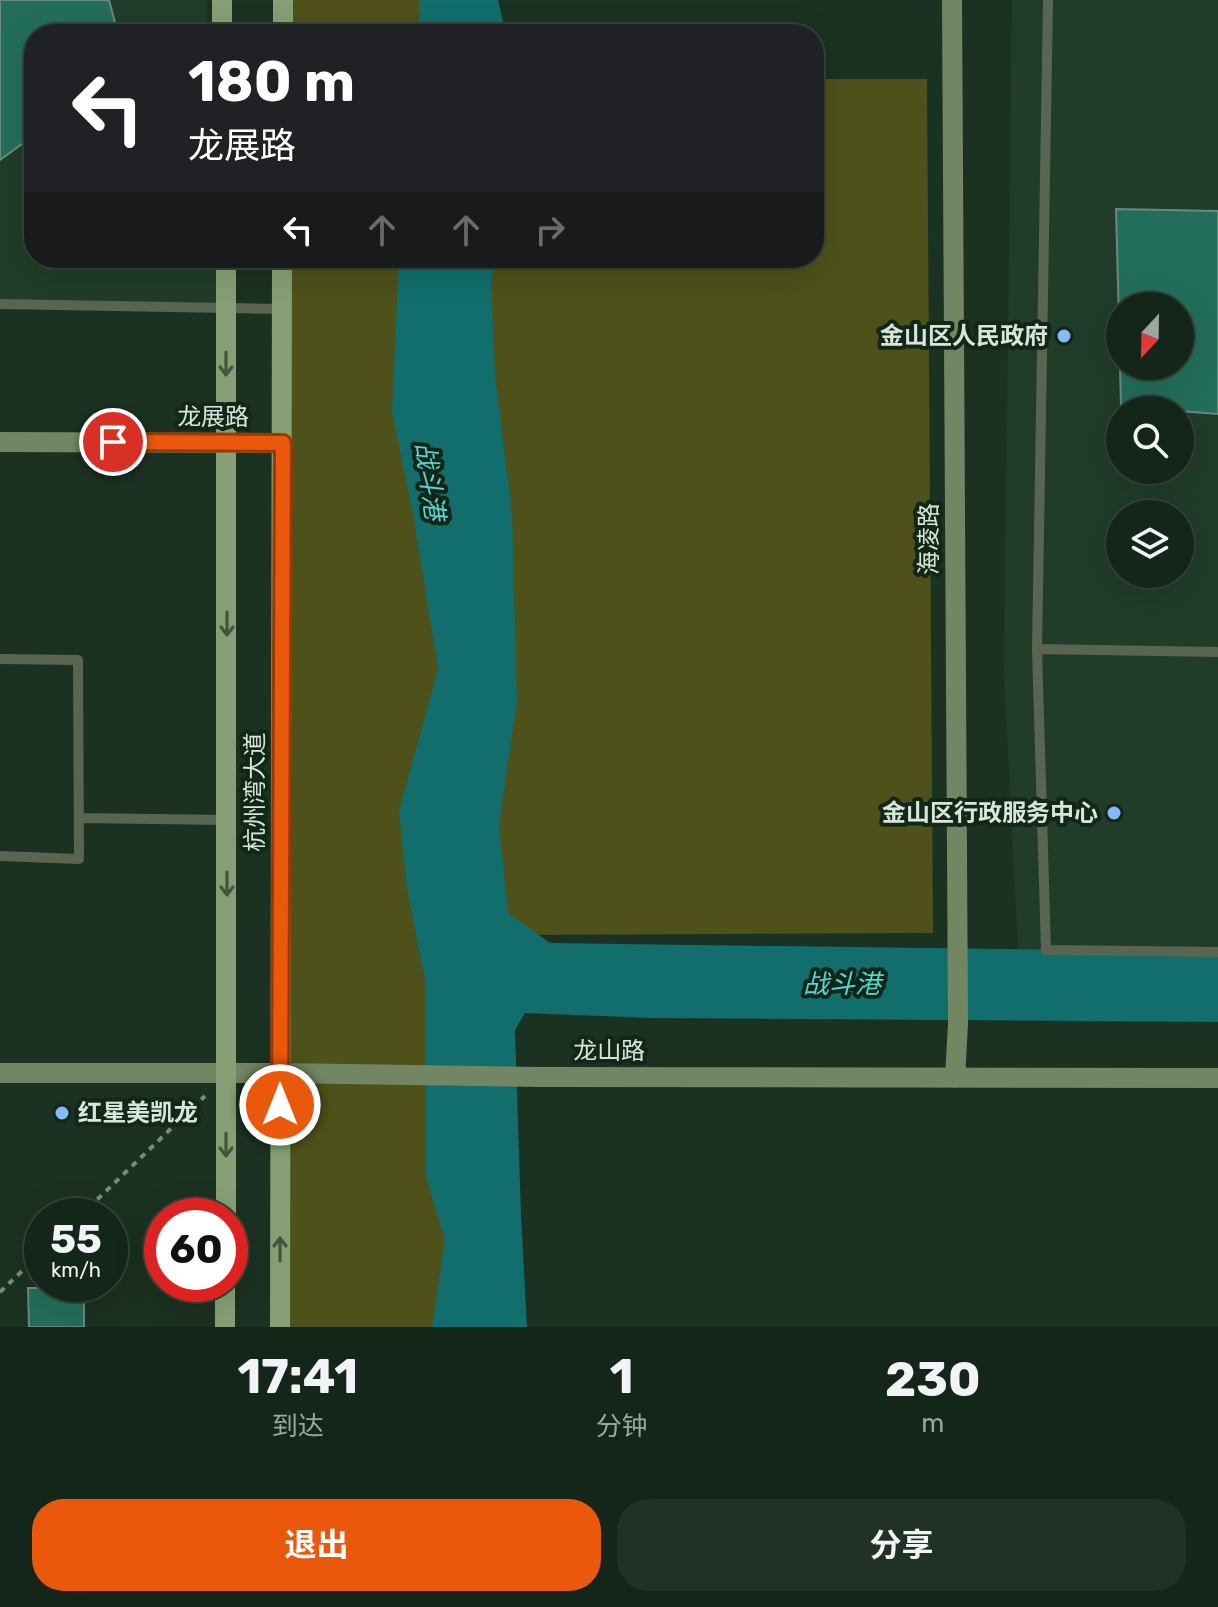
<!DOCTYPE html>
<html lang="zh">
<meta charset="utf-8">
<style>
:root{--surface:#142519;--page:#213126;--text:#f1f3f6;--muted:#9da5a2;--line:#334238;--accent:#ea580c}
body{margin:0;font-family:Rubik,"Noto Sans SC",sans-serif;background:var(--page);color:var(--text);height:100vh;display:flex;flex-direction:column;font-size:30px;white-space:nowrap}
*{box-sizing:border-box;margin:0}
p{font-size:26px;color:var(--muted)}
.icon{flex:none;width:44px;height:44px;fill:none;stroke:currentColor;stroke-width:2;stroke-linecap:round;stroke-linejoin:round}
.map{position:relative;height:1327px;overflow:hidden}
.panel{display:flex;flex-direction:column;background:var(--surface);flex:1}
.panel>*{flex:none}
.guide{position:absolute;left:24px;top:24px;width:800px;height:244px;border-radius:32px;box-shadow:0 8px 32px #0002,0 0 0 2px var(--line);background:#202124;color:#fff;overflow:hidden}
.needle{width:52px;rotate:202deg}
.controls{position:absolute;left:1106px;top:292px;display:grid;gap:16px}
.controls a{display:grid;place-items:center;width:88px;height:88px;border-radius:50%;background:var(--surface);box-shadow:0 8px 32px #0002,0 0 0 2px var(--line);font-size:40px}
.speed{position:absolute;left:24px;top:1198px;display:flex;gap:16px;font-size:40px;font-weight:700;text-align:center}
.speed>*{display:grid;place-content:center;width:104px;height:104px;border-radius:50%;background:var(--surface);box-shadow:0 8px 32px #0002,0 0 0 2px var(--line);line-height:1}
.speed small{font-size:20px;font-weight:400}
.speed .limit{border:12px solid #d22;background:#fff;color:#111}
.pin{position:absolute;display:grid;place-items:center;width:68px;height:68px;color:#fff;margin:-34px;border:4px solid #fff;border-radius:50%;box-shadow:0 2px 8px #0007}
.me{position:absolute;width:88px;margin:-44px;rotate:0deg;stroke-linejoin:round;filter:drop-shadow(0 0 6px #0008)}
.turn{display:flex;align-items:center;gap:28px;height:168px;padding:0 32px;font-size:36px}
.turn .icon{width:104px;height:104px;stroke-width:2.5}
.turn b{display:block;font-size:56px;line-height:68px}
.lanes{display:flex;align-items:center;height:76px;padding:0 32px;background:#0003;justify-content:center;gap:40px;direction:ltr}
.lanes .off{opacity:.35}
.eta{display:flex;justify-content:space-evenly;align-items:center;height:136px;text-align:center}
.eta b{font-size:48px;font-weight:700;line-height:56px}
.primary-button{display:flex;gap:16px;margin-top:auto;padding:16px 32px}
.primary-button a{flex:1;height:92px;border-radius:32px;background:var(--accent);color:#fff;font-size:32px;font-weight:700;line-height:92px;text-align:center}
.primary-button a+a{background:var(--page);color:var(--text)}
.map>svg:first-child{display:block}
</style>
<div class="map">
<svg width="1218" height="1327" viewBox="0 0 1218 1327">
<rect width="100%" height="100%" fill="#1b3121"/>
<path fill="#213c29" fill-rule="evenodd" d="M0 0H206L208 34H34V258H223L226 308 0 305Z
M1012 0H1218V952L1018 950 1004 673ZM1120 306H1180V366H1120ZM1120 410H1180V470H1120ZM1120 514H1180V574H1120Z"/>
<path fill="#4e511a" d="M286 0H427L429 34H286Z
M814 79H927L933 933 525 935 482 904 469 258H814Z
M287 258H408L447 671 454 1243 441 1327H289Z"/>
<path fill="#116e6c" d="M419 0H498L506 34H420Z
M399 258H496L491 282 495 376 512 513 517 702 499 824 508 913 550 943 1218 952V1022L650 1018 525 1013 515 1030 521 1215 527 1327H432L445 1240 426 1177 425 980 407 890 399 811 438 669 413 514 392 412Z"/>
<path fill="#236e5a" stroke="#6a8a7f" stroke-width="2" d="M0 0H109L118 34H34V135L0 160Z
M1116 209 1218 211V414L1180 411V410L1121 407 1120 366H1180V306H1120V361Z
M28 1288H84V1327H29Z"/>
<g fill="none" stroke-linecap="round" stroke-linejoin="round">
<path stroke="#798b7e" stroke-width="4" stroke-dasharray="6 6" stroke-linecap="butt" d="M80 1216 205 1096
M0 1292 42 1252"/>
<path stroke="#596550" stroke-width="10" d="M1048 0 1037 649 1046 950 1218 952
M0 304 282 309
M1037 649 1218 652
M0 659 78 660 79 859 0 856
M79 818 227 820"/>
<path stroke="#738664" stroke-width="20" d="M952 0 958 1024 955 1078
M0 442 283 443
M0 1073H280L538 1077 1218 1078"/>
<path stroke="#869f74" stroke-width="20" d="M222 0V34
M283 34V0
M226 258V1216
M225 1327V1284
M280 1327 282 258"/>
</g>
<defs><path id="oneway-shaft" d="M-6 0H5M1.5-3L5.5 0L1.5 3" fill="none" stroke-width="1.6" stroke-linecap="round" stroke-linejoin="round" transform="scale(2)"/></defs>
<g stroke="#40573d">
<use href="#oneway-shaft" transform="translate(226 364) rotate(90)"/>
<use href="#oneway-shaft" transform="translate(227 624) rotate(90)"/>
<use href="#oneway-shaft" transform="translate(227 884) rotate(90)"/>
<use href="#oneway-shaft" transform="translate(226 1145) rotate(90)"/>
<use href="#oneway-shaft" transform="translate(280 1249) rotate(-90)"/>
</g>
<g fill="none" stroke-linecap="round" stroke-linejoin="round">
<g stroke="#983908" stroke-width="20">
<path id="route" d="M113 442 283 443 280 1105"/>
</g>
<use href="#route" stroke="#ea580c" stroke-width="14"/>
</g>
<g fill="#84bcfb" stroke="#122718" stroke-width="3">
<circle cx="1064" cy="336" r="8"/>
<circle cx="1114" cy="813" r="8"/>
<circle cx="62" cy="1113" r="8"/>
</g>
<g text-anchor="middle" stroke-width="8" stroke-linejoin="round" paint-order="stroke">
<g font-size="24" font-weight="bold" fill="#d8e5db" stroke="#122718" text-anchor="end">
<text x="1048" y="344">金山区人民政府</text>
<text x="1098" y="821">金山区行政服务中心</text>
<text x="78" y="1121" text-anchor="start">红星美凯龙</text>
</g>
<g font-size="24" fill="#d8e5db" stroke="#122718">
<text x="213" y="425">龙展路</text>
<text transform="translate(929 539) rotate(-90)" y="8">海凌路</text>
<text transform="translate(255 792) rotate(-90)" y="8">杭州湾大道</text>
<text x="609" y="1059">龙山路</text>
</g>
<g font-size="26" font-style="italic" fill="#59d4d1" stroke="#122718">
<text transform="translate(430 481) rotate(82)" y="9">战斗港</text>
<text x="842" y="993">战斗港</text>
</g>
</g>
</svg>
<div class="controls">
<a><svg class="needle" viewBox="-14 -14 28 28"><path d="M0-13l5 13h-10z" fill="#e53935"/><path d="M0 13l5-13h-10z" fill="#9da5a2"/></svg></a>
<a><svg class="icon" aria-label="search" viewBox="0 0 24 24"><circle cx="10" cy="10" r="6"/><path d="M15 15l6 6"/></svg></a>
<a><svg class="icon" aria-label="layers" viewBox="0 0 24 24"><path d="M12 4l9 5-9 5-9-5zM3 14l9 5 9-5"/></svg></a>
</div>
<div class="speed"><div>55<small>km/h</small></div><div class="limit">60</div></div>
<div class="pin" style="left:113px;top:442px;background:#d93025"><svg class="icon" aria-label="arrive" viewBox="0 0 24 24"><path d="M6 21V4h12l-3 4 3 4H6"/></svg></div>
<svg class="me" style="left:280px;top:1105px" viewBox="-20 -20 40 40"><circle r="17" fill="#ea580c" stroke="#fff" stroke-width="3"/><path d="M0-11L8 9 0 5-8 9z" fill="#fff"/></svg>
<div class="guide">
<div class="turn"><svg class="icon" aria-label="left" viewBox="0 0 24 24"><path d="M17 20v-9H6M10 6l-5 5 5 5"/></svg><div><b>180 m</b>龙展路</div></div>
<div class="lanes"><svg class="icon" aria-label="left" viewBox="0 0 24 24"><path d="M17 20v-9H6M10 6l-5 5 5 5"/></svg><svg class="icon off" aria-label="ahead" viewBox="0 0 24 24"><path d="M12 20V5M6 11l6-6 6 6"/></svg><svg class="icon off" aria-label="ahead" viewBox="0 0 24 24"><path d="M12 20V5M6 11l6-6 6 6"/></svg><svg class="icon off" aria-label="right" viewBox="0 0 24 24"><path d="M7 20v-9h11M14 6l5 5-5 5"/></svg></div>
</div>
</div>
<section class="panel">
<div class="eta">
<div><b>17:41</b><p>到达</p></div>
<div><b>1</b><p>分钟</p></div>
<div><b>230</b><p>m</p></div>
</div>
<div class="primary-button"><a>退出</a><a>分享</a></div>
</section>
